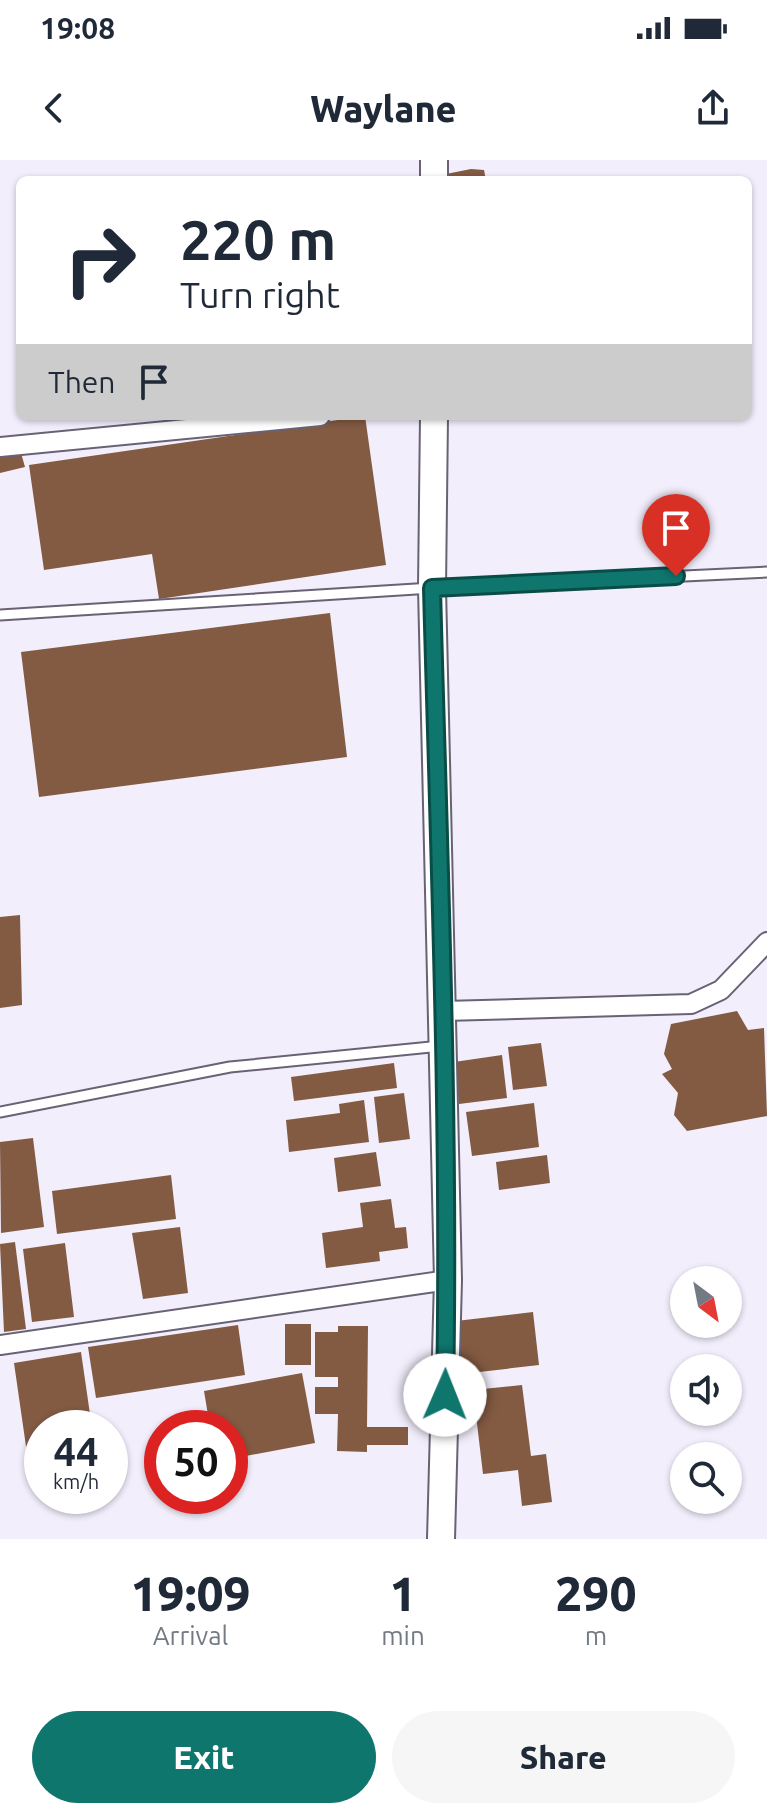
<!DOCTYPE html>
<style>
:root{--surface:#fff;--page:#f6f6f7;--text:#1f2937;--muted:#747a83;--accent:#0f766e}
body{margin:0;font-family:Ubuntu,sans-serif;background:var(--page);color:var(--text);height:100vh;display:flex;flex-direction:column;font-size:30px;white-space:nowrap}
*{box-sizing:border-box;margin:0}
p{font-size:26px;color:var(--muted)}
.icon{flex:none;width:44px;height:44px;fill:none;stroke:currentColor;stroke-width:2;stroke-linecap:round;stroke-linejoin:round}
.map{position:relative;height:1379px;overflow:hidden}
.drawer{display:flex;flex-direction:column;background:var(--surface);flex:1}
.drawer>*{flex:none}
.hud{position:absolute;left:16px;top:16px;width:736px;height:244px;border-radius:12px;box-shadow:0 2px 6px #0004;background:#fff;color:var(--text);overflow:hidden}
.needle{width:52px;rotate:148deg}
.tools{position:absolute;left:670px;top:1106px;display:grid;gap:16px}
.tools a{display:grid;place-items:center;width:72px;height:72px;border-radius:50%;background:var(--surface);box-shadow:0 2px 6px #0004;font-size:40px}
.speed{position:absolute;left:24px;top:1250px;display:flex;gap:16px;font-size:40px;font-weight:700;text-align:center}
.speed>*{display:grid;place-content:center;width:104px;height:104px;border-radius:50%;background:var(--surface);box-shadow:0 2px 6px #0004;line-height:1}
.speed small{font-size:20px;font-weight:400}
.speed .limit{border:12px solid #d22;background:#fff;color:#111}
.pin{position:absolute;display:grid;place-items:center;width:68px;height:68px;color:#fff;margin:-82px -34px;border-radius:50% 50% 50% 0;rotate:-45deg;box-shadow:0 0 8px #0007}
.pin .icon{rotate:45deg}
.me{position:absolute;width:88px;margin:-44px;rotate:1deg;stroke-linejoin:round;filter:drop-shadow(0 0 6px #0008)}
.turn{display:flex;align-items:center;gap:28px;height:168px;padding:0 32px;font-size:36px}
.turn .icon{width:104px;height:104px;stroke-width:2.5}
.turn b{display:block;font-size:56px;line-height:68px}
.then{display:flex;align-items:center;height:76px;padding:0 32px;background:#0003;gap:16px;font-size:30px}
.eta{display:flex;justify-content:space-evenly;align-items:center;height:136px;text-align:center}
.eta b{font-size:48px;font-weight:800;line-height:56px}
.action{display:flex;gap:16px;margin-top:auto;padding:16px 32px}
.action a{flex:1;height:92px;border-radius:48px;background:var(--accent);color:#fff;font-size:32px;font-weight:800;line-height:92px;text-align:center}
.action a+a{background:var(--page);color:var(--text)}
.status{display:flex;justify-content:space-between;align-items:center;height:56px;padding:0 40px;background:var(--surface);direction:ltr}
.status svg{height:22px;fill:currentColor}
header{display:flex;justify-content:space-between;align-items:center;height:104px;padding:0 32px;background:var(--surface);font-size:36px;font-weight:800}
.map>svg:first-child{display:block}
</style>
<div class="status"><b>19:08</b><svg viewBox="0 0 49 12"><path d="M0 12V9h3v3zM5 12V6h3v6zM10 12V3h3v9zM15 12V0h3v12zM26 1h20v11H26zM47 4h2v5h-2z"/></svg></div>
<header><svg class="icon" aria-label="back" viewBox="0 0 24 24"><path d="M15 5l-7 7 7 7"/></svg>Waylane<svg class="icon" aria-label="share" viewBox="0 0 24 24"><path d="M12 15V3M7 8l5-5 5 5M5 13v7h14v-7"/></svg></header>
<div class="map">
<svg width="767" height="1379" viewBox="0 0 767 1379">
<rect width="100%" height="100%" fill="#f2eefc"/>
<path fill="#835a42" d="M471 9 484 10 486 20H442L441 15Z
M365 256 386 405 159 439 152 394 44 410 29 305Z
M19 286 25 307 0 313V291Z
M330 453 347 597 39 637 21 492Z
M20 755 22 845 0 848V757Z
M737 851 748 870 764 868 767 956 687 971 674 955 678 933 662 914 672 909 664 894 671 864Z
M541 883 547 926 513 930 508 887Z
M502 895 507 938 459 944 454 902Z
M394 903 397 928 294 941 291 917Z
M404 933 410 979 379 983 374 937Z
M364 940 369 982 289 992 286 960 340 953 339 944Z
M534 943 539 987 472 996 466 952Z
M33 978 44 1067 1 1073 0 982Z
M376 992 381 1026 338 1032 334 998Z
M547 995 550 1023 499 1030 496 1002Z
M171 1015 176 1059 57 1074 52 1031Z
M391 1039 395 1068 406 1067 408 1088 379 1092 380 1101 326 1108 322 1073 363 1067 360 1043Z
M180 1067 188 1133 143 1139 132 1073Z
M15 1082 26 1169 4 1172 0 1084Z
M65 1083 74 1157 32 1162 23 1089Z
M533 1152 539 1205 462 1214 456 1161Z
M285 1164H311V1205H285Z
M238 1165 245 1215 96 1238 88 1187Z
M338 1166H368L367 1267H408V1285H367V1292L337 1291 338 1254H315V1227H338V1217H315V1172H338Z
M81 1192 92 1268H42V1326L32 1328 14 1203Z
M302 1213 315 1283 230 1299V1268H167L166 1263 208 1255 204 1231Z
M522 1225 531 1296 546 1294 552 1342 522 1346 518 1310 483 1314 473 1230Z"/>
<g fill="none" stroke-linecap="round" stroke-linejoin="round">
<g stroke="#696275" stroke-width="13">
<path id="lane" d="M0 455 432 428 767 412
M0 952 230 907 441 886"/>
</g>
<g stroke="#696275" stroke-width="22">
<path id="street" d="M0 287 320 256
M444 851 691 844 721 830 767 782
M0 1185 448 1120"/>
</g>
<g stroke="#696275" stroke-width="30">
<path id="secondary" d="M434 20V0
M434 256 432 428 448 1120 441 1379"/>
</g>
<use href="#lane" stroke="#fff" stroke-width="9"/>
<use href="#street" stroke="#fff" stroke-width="18"/>
<use href="#secondary" stroke="#fff" stroke-width="26"/>
</g>
<g fill="none" stroke-linecap="round" stroke-linejoin="round">
<g stroke="#0a4d48" stroke-width="20">
<path id="route" d="M445 1235C450 966 439 697 432 428L676 416"/>
</g>
<use href="#route" stroke="#0f766e" stroke-width="14"/>
</g>
</svg>
<div class="tools">
<a><svg class="needle" viewBox="-14 -14 28 28"><path d="M0-13l5 13h-10z" fill="#e53935"/><path d="M0 13l5-13h-10z" fill="#747a83"/></svg></a>
<a><svg class="icon" aria-label="sound" viewBox="0 0 24 24"><path d="M4 9h4l5-4v14l-5-4H4zM17 9q2 3 0 6"/></svg></a>
<a><svg class="icon" aria-label="search" viewBox="0 0 24 24"><circle cx="10" cy="10" r="6"/><path d="M15 15l6 6"/></svg></a>
</div>
<div class="speed"><div>44<small>km/h</small></div><div class="limit">50</div></div>
<div class="pin" style="left:676px;top:416px;background:#d93025"><svg class="icon" aria-label="arrive" viewBox="0 0 24 24"><path d="M6 21V4h12l-3 4 3 4H6"/></svg></div>
<svg class="me" style="left:445px;top:1235px" viewBox="-20 -20 40 40"><circle r="19" fill="#fff"/><path d="M0-13L10 11 0 6-10 11z" fill="#0f766e"/></svg>
<div class="hud">
<div class="turn"><svg class="icon" aria-label="right" viewBox="0 0 24 24"><path d="M7 20v-9h11M14 6l5 5-5 5"/></svg><div><b>220 m</b>Turn right</div></div>
<div class="then">Then<svg class="icon" aria-label="arrive" viewBox="0 0 24 24"><path d="M6 21V4h12l-3 4 3 4H6"/></svg></div>
</div>
</div>
<section class="drawer">
<div class="eta">
<div><b>19:09</b><p>Arrival</p></div>
<div><b>1</b><p>min</p></div>
<div><b>290</b><p>m</p></div>
</div>
<div class="action"><a>Exit</a><a>Share</a></div>
</section>
